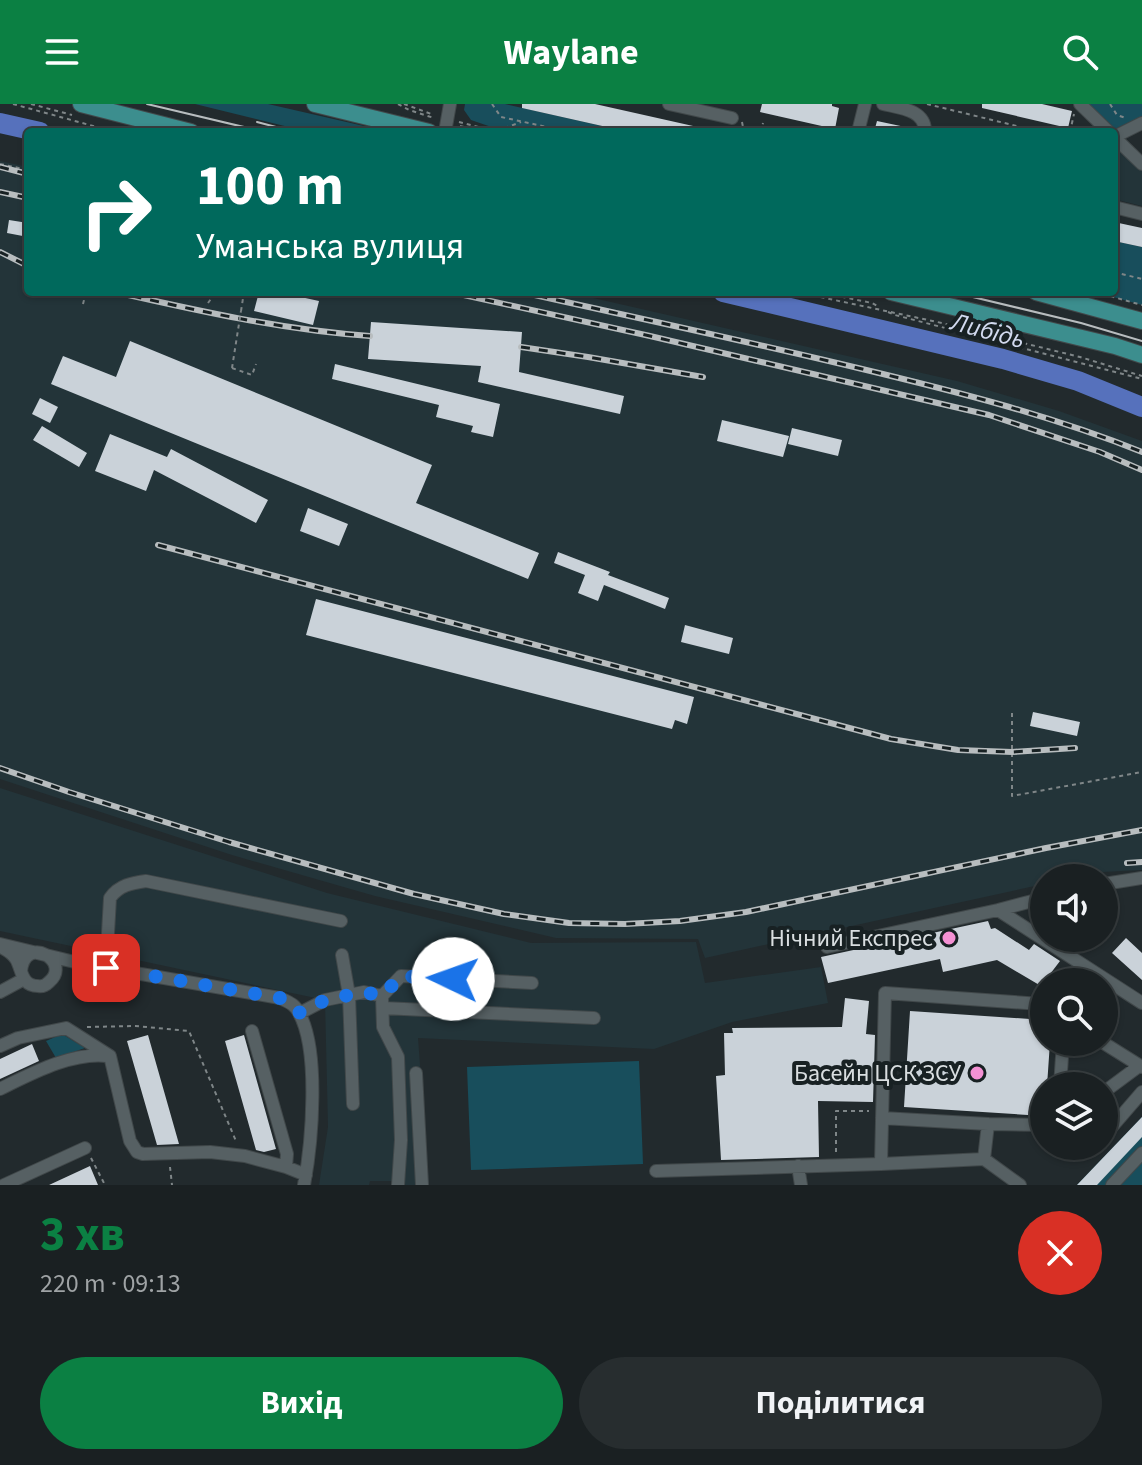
<!DOCTYPE html>
<html lang="uk">
<meta charset="utf-8">
<style>
:root{--surface:#1a2022;--page:#272d2f;--text:#f1f3f6;--muted:#9fa3a5;--line:#383e40;--accent:#0b8043}
body{margin:0;font-family:"Source Sans 3",sans-serif;background:var(--page);color:var(--text);height:100vh;display:flex;flex-direction:column;font-size:30px;white-space:nowrap}
*{box-sizing:border-box;margin:0}
p{font-size:26px;color:var(--muted)}
.icon{flex:none;width:44px;height:44px;fill:none;stroke:currentColor;stroke-width:2;stroke-linecap:round;stroke-linejoin:round}
.map{position:relative;height:1081px;overflow:hidden}
.panel{display:flex;flex-direction:column;background:var(--surface);flex:1}
.panel>*{flex:none}
.banner{position:absolute;left:24px;top:24px;width:1094px;height:168px;border-radius:8px;box-shadow:0 2px 6px #0004,0 0 0 2px var(--line);background:#00695c;color:#fff;overflow:hidden}
.tools{position:absolute;left:1030px;top:760px;display:grid;gap:16px}
.tools a{display:grid;place-items:center;width:88px;height:88px;border-radius:50%;background:var(--surface);box-shadow:0 2px 6px #0004,0 0 0 2px var(--line);font-size:40px}
.pin{position:absolute;display:grid;place-items:center;width:68px;height:68px;color:#fff;margin:-34px;border-radius:16px;box-shadow:0 4px 12px #0006}
.me{position:absolute;width:88px;margin:-44px;rotate:273deg;stroke-linejoin:round;filter:drop-shadow(0 0 6px #0008)}
.turn{display:flex;align-items:center;gap:28px;height:168px;padding:0 40px;font-size:36px}
.turn .icon{width:104px;height:104px;stroke-width:2.5}
.turn b{display:block;font-size:56px;line-height:68px}
.round{display:grid;place-items:center;flex:none;width:84px;height:84px;border-radius:42px;background:var(--page)}
.summary{display:flex;align-items:center;justify-content:space-between;height:136px;padding:0 40px}
h1{font-size:48px;font-weight:700;line-height:60px;color:var(--accent)}
.cta{display:flex;gap:16px;margin-top:auto;padding:16px 40px}
.cta a{flex:1;height:92px;border-radius:48px;background:var(--accent);color:#fff;font-size:32px;font-weight:700;line-height:92px;text-align:center}
.cta a+a{background:var(--page);color:var(--text)}
header{display:flex;justify-content:space-between;align-items:center;height:104px;padding:0 40px;background:var(--accent);color:#fff;font-size:36px;font-weight:700}
.map>svg:first-child{display:block}
</style>
<header><svg class="icon" aria-label="menu" viewBox="0 0 24 24"><path d="M4 6h16M4 12h16M4 18h16"/></svg>Waylane<svg class="icon" aria-label="search" viewBox="0 0 24 24"><circle cx="10" cy="10" r="6"/><path d="M15 15l6 6"/></svg></header>
<div class="map">
<svg width="1142" height="1081" viewBox="0 0 1142 1081">
<rect width="100%" height="100%" fill="#222a2d"/>
<path fill="#233439" d="M1114 33 1142 60V102L1114 95Z
M0 57 28 63V188H567L957 277 1059 307 1142 337V766L1102 768 1072 774H1044V780L705 854 698 835 556 834 375 792 232 751 0 675Z
M0 684 327 789 531 839 696 838 705 879 821 863 828 899 732 918 654 945 418 934 429 1081H396V1077H370L369 1081H319L328 1023 325 896 0 827Z"/>
<path fill="#184e5c" d="M195 0H268L390 28H309Z
M465 0H505L629 28H506L471 16 464 6Z
M1087 0H1142V12L1113 26Z
M1114 137 1142 143V201L1095 188H1114Z
M62 930 85 944 56 954 46 937Z
M639 957 643 1060 471 1066 467 963Z
M1142 1013V1081H1077Z"/>
<g fill="none" stroke-linecap="round" stroke-linejoin="round">
<path stroke="#5671bc" stroke-width="20" d="M0 19 40 28
M723 188 1003 255 1078 277 1142 303"/>
</g>
<path fill="#cad2d9" d="M522 0H595L702 24V28H629L522 4Z
M762 0H832V2L839 4 835 25 760 8Z
M982 0H1042L1072 7 1068 24 982 4Z
M877 17 910 24V28H874Z
M9 116 28 119V133L7 129Z
M1114 118 1142 124V143L1114 137Z
M259 188H278L319 197 313 221 254 207Z
M371 218 522 228 519 268 624 292 620 310 478 278 481 262 368 255Z
M130 237 432 361 416 399 539 449 528 475 51 280 63 252 116 273Z
M335 260 500 300 493 333 471 328 473 322 436 313 439 301 332 275Z
M40 294 58 303 50 319 32 310Z
M722 316 789 332 783 353 717 337Z
M42 322 87 349 79 363 33 336Z
M792 324 842 336 838 352 788 340Z
M110 330 167 353 171 345 268 396 256 419 154 366 146 387 95 367Z
M308 404 348 420 339 442 300 427Z
M558 448 610 468 608 471 669 494 665 505 604 481 598 497 578 489 585 471 554 459Z
M316 495 694 593 687 620 675 616 672 625 306 531Z
M685 521 733 534 729 550 681 538Z
M1033 608 1080 618 1077 632 1030 622Z
M988 817 991 825 995 824 1029 846 1034 840 1060 857 1041 882 997 856 943 868 940 855 828 879 821 853Z
M1126 834 1142 849V876L1112 849Z
M845 894 869 897 866 930 875 931 873 998 818 997 819 1053 721 1056 716 972 725 971 724 929H733L732 924 842 923Z
M910 907 1044 916V938H1050L1047 982H1044V1012L904 1003Z
M148 931 179 1040 157 1041 127 937Z
M244 931 276 1045 264 1048 256 1046 225 937Z
M32 940 39 957 0 975V955Z
M1142 1013V1033L1097 1081H1077Z
M90 1062 98 1081H49Z"/>
<g fill="none" stroke-linecap="round" stroke-linejoin="round">
<g stroke="#41484a" stroke-width="14">
<path id="minor" d="M669 0 732 14
M883 0C900 4 926 6 925 28
M1080 0 1109 28
M445 28 450 0
M858 28 865 0
M1114 33 1142 60
M1114 33 1142 19
M1114 103 1142 110
M1104 780 1142 774
M998 806 1142 899
M0 840 83 860 280 894C288 898 295 900 299 909 320 946 312 1039 304 1081
M1 843C7 846 12 849 16 855 22 865 21 882 38 882 42 883 46 881 49 878 73 858 25 829 21 867
M827 843 998 806 1044 794
M342 851 349 891 353 1000
M106 864 110 794C119 781 132 779 146 777L341 817
M0 888 24 875
M383 904 594 914
M300 909 325 896 364 888 382 892
M252 927 287 1050 286 1063 306 1071
M1102 938 1142 963
M0 942 18 934 66 924 110 952 130 1037 137 1048 143 1050 210 1048 245 1052 286 1063
M416 969 422 1081
M1060 982 1063 938
M0 985C31 970 71 948 107 952
M1104 988 1139 962
M882 1014 988 1020 1044 1021
M1104 1032 1142 988
M1092 1046 1095 1042
M984 1055 988 1020
M881 1060 885 889 1041 900 1044 901
M798 1062 801 1081
M656 1067 881 1060 984 1055 1020 1081
M4 1081 85 1044
M398 1081 401 1036 398 953 383 923 382 892 401 872 532 879
M1112 1081 1142 1049"/>
</g>
<g stroke="#41484a" stroke-width="18">
<path id="major" d="M81 0 191 28
M315 0 429 28
M891 188 1115 242 1142 251
M1036 188 1142 217"/>
</g>
<path stroke="#7f8688" stroke-width="2" stroke-dasharray="4 4" stroke-linecap="butt" d="M13 0 115 28
M31 0 72 11
M398 0 409 6 434 14
M404 0 434 11
M492 0 501 13 570 28
M927 0 1041 28
M1110 0 1117 11 1126 14
M459 18 497 28
M742 18 744 28
M460 22 486 28
M762 24 782 28
M497 27 521 18
M761 28 763 19
M1070 28 1074 10
M0 60 28 66
M1114 168 1142 175
M797 188 942 219 1080 253 1142 272
M818 188 872 199 879 203
M1095 188 1142 201
M208 199 216 188
M83 200 86 188
M241 207 244 188
M888 208 895 211 1142 275
M232 264 252 271 256 260
M1012 609V692L1142 668
M87 923 135 922 189 927 236 1037
M836 1048V1007H869
M91 1054 105 1081
M170 1063 172 1081"/>
<use href="#minor" stroke="#566063" stroke-width="12"/>
<use href="#major" stroke="#3c8e8e" stroke-width="16"/>
<path stroke="#b8bdbf" stroke-width="2" d="M147 0 265 28
M257 18 295 28
M952 188 1081 219 1142 237"/>
<g stroke="#b8bdbf" stroke-width="6">
<path id="rail" d="M0 63 28 70
M0 88 28 94
M0 148 28 162
M115 188C199 207 283 226 370 232
M450 188 650 232 989 311 1100 348 1142 366
M521 188C633 213 746 237 858 264 954 287 1050 311 1142 348
M521 243 588 253 703 273
M158 441 891 635 958 646 1012 648 1075 644
M0 664 69 688 229 738 414 790 504 810 569 819 625 820 680 817 746 808 1046 744 1142 726
M1127 759 1142 758"/>
</g>
<use href="#rail" stroke="#182123" stroke-width="3" stroke-dasharray="9" stroke-linecap="butt"/>
<path stroke="#7f8688" stroke-width="2" stroke-dasharray="4 4" stroke-linecap="butt" d="M232 264 241 207"/>
</g>
<g fill="none" stroke-linecap="round" stroke-linejoin="round">
<path stroke="#1a73e8" stroke-width="14" stroke-dasharray="0 25.2" d="M106 864 280 894 293 900 300 909 325 896 364 888 382 892 401 872 453 875"/>
</g>
<g fill="#f491d4" stroke="#182123" stroke-width="3">
<circle cx="949" cy="834" r="8"/>
<circle cx="977" cy="969" r="8"/>
</g>
<g text-anchor="middle" stroke-width="8" stroke-linejoin="round" paint-order="stroke">
<g font-size="24" fill="#d9dee0" stroke="#182123" text-anchor="end">
<text x="933" y="842">Нічний Експрес</text>
<text x="961" y="977">Басейн ЦСК ЗСУ</text>
</g>
<g font-size="26" font-style="italic" fill="#d2daef" stroke="#182123">
<text transform="translate(988 226) rotate(15)" y="9">Либідь</text>
</g>
</g>
</svg>
<div class="tools">
<a><svg class="icon" aria-label="sound" viewBox="0 0 24 24"><path d="M4 9h4l5-4v14l-5-4H4zM17 9q2 3 0 6"/></svg></a>
<a><svg class="icon" aria-label="search" viewBox="0 0 24 24"><circle cx="10" cy="10" r="6"/><path d="M15 15l6 6"/></svg></a>
<a><svg class="icon" aria-label="layers" viewBox="0 0 24 24"><path d="M12 4l9 5-9 5-9-5zM3 14l9 5 9-5"/></svg></a>
</div>
<div class="pin" style="left:106px;top:864px;background:#d93025"><svg class="icon" aria-label="arrive" viewBox="0 0 24 24"><path d="M6 21V4h12l-3 4 3 4H6"/></svg></div>
<svg class="me" style="left:453px;top:875px" viewBox="-20 -20 40 40"><circle r="19" fill="#fff"/><path d="M0-13L10 11 0 6-10 11z" fill="#1a73e8"/></svg>
<div class="banner">
<div class="turn"><svg class="icon" aria-label="right" viewBox="0 0 24 24"><path d="M7 20v-9h11M14 6l5 5-5 5"/></svg><div><b>100 m</b>Уманська вулиця</div></div>
</div>
</div>
<section class="panel">
<div class="summary"><div><h1>3 хв</h1><p>220 m · 09:13</p></div><a class="round" style="background:#d93025;color:#fff"><svg class="icon" aria-label="close" viewBox="0 0 24 24"><path d="M6 6l12 12M18 6L6 18"/></svg></a></div>
<div class="cta"><a>Вихід</a><a>Поділитися</a></div>
</section>
